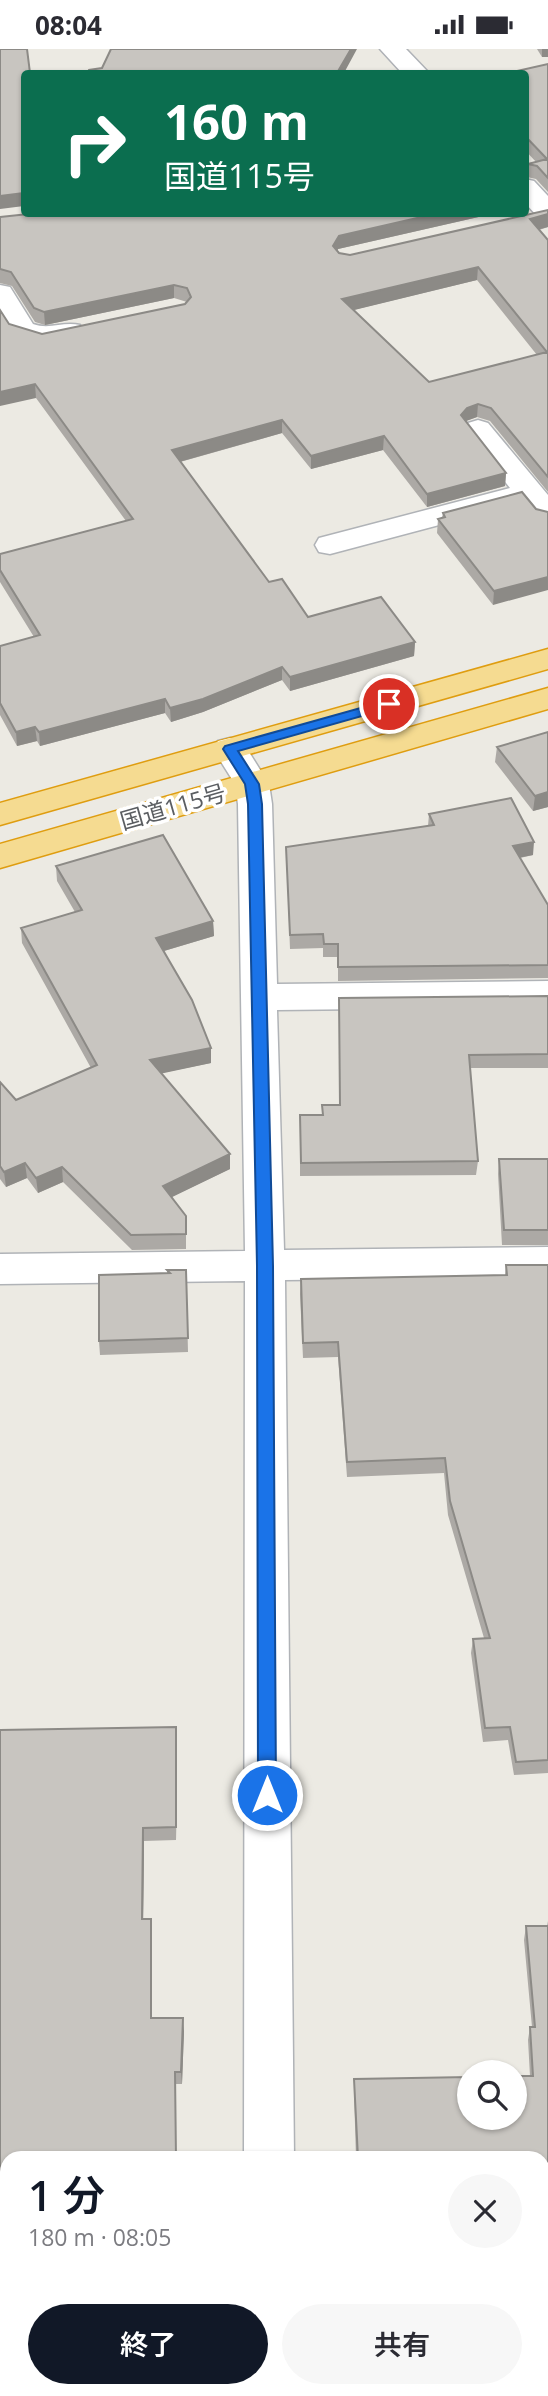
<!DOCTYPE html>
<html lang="ja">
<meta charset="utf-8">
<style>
:root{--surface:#fff;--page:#f7f7f7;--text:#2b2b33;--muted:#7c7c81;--accent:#111827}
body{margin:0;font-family:"Open Sans","Noto Sans JP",sans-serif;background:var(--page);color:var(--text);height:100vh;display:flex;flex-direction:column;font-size:26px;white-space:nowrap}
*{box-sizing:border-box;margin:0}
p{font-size:23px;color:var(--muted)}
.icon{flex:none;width:38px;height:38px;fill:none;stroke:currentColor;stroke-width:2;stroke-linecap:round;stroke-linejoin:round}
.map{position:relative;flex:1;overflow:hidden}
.drawer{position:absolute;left:0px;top:2102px;width:550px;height:247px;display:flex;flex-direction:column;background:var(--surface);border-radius:21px 21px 0 0;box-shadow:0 2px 5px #0004}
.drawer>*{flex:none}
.hud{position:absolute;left:21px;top:21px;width:508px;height:147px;border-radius:7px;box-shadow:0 2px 5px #0004;background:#0b6e4f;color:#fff;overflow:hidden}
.controls{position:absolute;left:457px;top:2011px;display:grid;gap:14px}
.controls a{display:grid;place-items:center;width:70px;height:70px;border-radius:50%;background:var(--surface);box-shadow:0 2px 5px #0004;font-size:35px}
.pin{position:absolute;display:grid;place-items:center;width:60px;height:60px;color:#fff;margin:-30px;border:4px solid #fff;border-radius:50%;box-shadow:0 2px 7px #0007}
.me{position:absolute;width:77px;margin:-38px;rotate:0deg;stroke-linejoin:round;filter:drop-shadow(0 0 5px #0008)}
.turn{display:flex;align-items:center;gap:24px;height:147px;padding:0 28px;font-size:32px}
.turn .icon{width:91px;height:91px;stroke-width:2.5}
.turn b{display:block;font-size:49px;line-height:60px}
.round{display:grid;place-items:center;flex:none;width:74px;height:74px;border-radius:37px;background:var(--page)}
.overview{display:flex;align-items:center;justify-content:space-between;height:119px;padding:0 28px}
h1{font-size:42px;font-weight:600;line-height:52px;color:var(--accent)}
.action{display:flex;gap:14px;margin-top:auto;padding:14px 28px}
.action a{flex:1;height:80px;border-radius:42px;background:var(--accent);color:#fff;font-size:28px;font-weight:600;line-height:80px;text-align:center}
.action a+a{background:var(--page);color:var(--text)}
.status{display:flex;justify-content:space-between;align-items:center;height:49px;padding:0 35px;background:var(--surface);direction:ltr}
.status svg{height:19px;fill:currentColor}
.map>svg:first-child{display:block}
</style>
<div class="status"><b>08:04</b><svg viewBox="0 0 49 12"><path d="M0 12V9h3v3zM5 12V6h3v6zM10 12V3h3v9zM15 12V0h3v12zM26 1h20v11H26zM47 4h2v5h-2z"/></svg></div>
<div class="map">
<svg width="548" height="2347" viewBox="0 0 548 2347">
<rect width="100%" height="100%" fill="#eceae3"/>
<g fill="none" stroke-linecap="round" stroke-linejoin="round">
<g stroke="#b0b3b7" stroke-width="3">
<path id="street" d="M0 236 10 238 33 275C50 281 63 272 80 276L84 282 80 288 44 296 12 287 0 268Z
M478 371 488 374 548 446V475L537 472 522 454 330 505 319 503 315 496 319 489 510 439 463 380 468 374Z
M230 689 242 692 269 735 272 755 277 935 548 932V958L277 961 284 1201 548 1198V1228L285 1231 294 2109H244L245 1232 0 1235V1205L245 1202 238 755 235 735 213 700 218 692Z
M244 2342H296V2347H244Z"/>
</g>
<g stroke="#afb2b7" stroke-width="3">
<path id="secondary" d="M380 0H406L429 24H402Z
M525 130 534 132 548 147V171L539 169 525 154Z"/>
</g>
<g stroke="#df9d10" stroke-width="3">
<path id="highway" d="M548 600V620L0 776V754Z
M548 639V660L0 819V795Z"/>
</g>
<use href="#street" fill="#fff" fill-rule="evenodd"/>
<use href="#secondary" fill="#fff" fill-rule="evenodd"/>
<use href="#highway" fill="#f5db91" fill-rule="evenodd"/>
</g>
<path fill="#aca9a5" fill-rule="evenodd" d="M537 0H548V8H542Z
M548 15V143L536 130 527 128 528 115 536 113 525 101V24Z
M548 161V178L539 181 548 191V443L490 372 477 368 466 372 506 424 505 437 427 458 383 401 311 420 282 384 180 413 269 533 308 568 415 593 414 607 290 642 282 631 203 663 171 673 165 664 40 697 37 692 17 697 0 666V597L34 588 0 533V505L126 472 36 349 9 275 42 285 185 255 187 253 174 249 45 276 35 273 12 237 0 234V168L38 164H496L338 200 337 202 339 204 350 206ZM477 231 537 306 429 333 353 261Z
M536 460 493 556 437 484 438 470 442 469 443 464Z
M548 683V758L533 762 495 713 497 698Z
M429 765 533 806 520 809 548 856V929L338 932V908H323V899L290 900 286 798 428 777Z
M56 817 213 872 214 887 164 902 211 1014 161 1024 230 1105V1120L171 1148 186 1167V1200L132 1201 63 1133 38 1144 27 1129 6 1138 0 1130V1033L16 1051 91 1019 22 894 21 879 75 863 57 832Z
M548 947V1019H470L478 1112 476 1126 300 1127V1066H322V1056H340L339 949Z
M499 1110H548V1196H502L498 1125Z
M506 1216H548V1724L514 1726 508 1691 483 1693 471 1604 473 1590 484 1589 448 1466 444 1424 347 1428 338 1308 303 1309 300 1245 301 1230 505 1226Z
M167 1221H186L188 1303 100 1306 99 1292 167 1224Z
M0 1681 177 1692 176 1791 144 1792 143 1870 152 1883V1969L184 1982 182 2035H176L7 2109V2281H0Z
M548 1872V2322H545L543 2298 542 2109H356L354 2043V2030L530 2027 528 1991 530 1978H532L524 1891 526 1877H547Z"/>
<path fill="#8c8a86" d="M351 0H357L344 24H337Z
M542 0H548V8H542Z
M23 144 24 157 0 160V147Z
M439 164H496L338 200 333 210V197L339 187Z
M548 165V178L529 183 530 170Z
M478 218 477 231 342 264V250Z
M174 236V249L45 276 44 263Z
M35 335 36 349 0 357V343Z
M478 355 477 368 466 372 461 366 467 359Z
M282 371V384L172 415V401Z
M384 387 383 401 311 420V407Z
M506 424 505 437 427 458V445Z
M548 528V541L493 556 494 542Z
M415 593 414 607 290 642V628Z
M282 618V631L203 663 171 673 170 659Z
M165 650V664L40 697 39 683Z
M35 678 37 692 17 697 16 683Z
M548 743V758L533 762 535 747Z
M534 793 533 806 512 810 513 797Z
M213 872 214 887 157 904 156 889Z
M211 999V1014L150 1027V1011Z
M230 1105V1120L164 1152 163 1137Z
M25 1114 27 1129 6 1138 4 1123Z
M62 1118 63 1133 38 1144 36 1129Z
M176 1678 177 1692 176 1791Z
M143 1779 144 1792 143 1883 142 1870Z
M151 1870 152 1883V1981L151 1969Z
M183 1969 184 1982 182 2035 181 2023Z"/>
<path fill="#c8c5c0" stroke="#8c8a86" stroke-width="2" fill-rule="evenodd" d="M0 0H27L30 24H24V147L23 144 0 147Z
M111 0H351L337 24H87L89 21 102 19Z
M548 15V129L537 117 528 115 547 110 525 87V24H508Z
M548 161V165L530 170 548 191V428L491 359 478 355 467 359 461 366 506 424 427 445 384 387 311 407 282 371 172 401 269 533 282 530 308 568 381 548 415 593 290 628 282 618 203 650 170 659 165 650 39 683 35 678 16 683 0 654V597L40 586 0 521V505L133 470 35 335 0 343V261L9 275 42 285 185 255 191 248 187 239 174 236 44 263 34 259 11 223 0 220V168L38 164H439L339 187 333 197 339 204 350 206ZM478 218 547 303 429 333 342 250Z
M522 443 536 460 548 463V528L494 542 438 470 445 468 443 464Z
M548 683V743L535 747 497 698Z
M511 749 534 793 513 797 548 856V916L338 918V895H324L323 885 290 886 286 798 434 776 429 765Z
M163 786 213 872 156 889 192 951 211 999 150 1011 230 1105 163 1137 186 1167V1185L131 1186 62 1118 36 1129 25 1114 4 1123 0 1117V1033L16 1051 97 1016 21 879 82 861 56 817Z
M548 947V1005L469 1006 478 1112 301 1114 300 1066H323L322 1056H340L339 949Z
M499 1110H548V1181H504Z
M506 1216H548V1711L516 1713 510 1678 485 1679 473 1590 490 1589 450 1452 445 1409 347 1413 338 1293 303 1294 301 1230 507 1226Z
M167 1221H186L188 1289 99 1292V1226L170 1224Z
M176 1678V1778L143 1779 142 1870H151V1969H183L181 2023H175L176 2109H7V2270H0V1681Z
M526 1877H548V2311L545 2286H542V2109H358L354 2030 469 2028V2068H514V2027H533L530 1978H535Z"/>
<path fill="#1a73e8" stroke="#114b97" stroke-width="2" d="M389 651 396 655 394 658 238 702 259 735 262 755 273 1217 276 1746 274 1752 267 1755 260 1752 258 1746 257 1217 248 755 245 735 223 700 225 697Z"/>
<g text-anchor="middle" stroke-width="7" stroke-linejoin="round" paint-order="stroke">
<g font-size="23" fill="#5b5e62" stroke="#fff">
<text transform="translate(173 758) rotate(-16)" y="8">国道115号</text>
</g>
</g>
</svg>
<div class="controls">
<a><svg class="icon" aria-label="search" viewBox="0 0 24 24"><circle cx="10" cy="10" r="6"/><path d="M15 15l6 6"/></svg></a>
</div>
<div class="pin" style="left:389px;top:655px;background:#d93025"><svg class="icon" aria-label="arrive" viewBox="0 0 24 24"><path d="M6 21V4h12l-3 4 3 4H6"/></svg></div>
<svg class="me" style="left:267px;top:1746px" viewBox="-20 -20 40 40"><circle r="17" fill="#1a73e8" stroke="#fff" stroke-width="3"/><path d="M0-11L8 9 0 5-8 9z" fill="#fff"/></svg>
<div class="hud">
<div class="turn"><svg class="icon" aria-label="right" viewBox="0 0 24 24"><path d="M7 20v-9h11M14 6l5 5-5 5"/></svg><div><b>160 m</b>国道115号</div></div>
</div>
<section class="drawer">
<div class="overview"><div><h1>1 分</h1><p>180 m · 08:05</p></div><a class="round"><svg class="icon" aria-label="close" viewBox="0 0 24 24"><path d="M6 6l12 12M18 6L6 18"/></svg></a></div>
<div class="action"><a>終了</a><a>共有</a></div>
</section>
</div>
